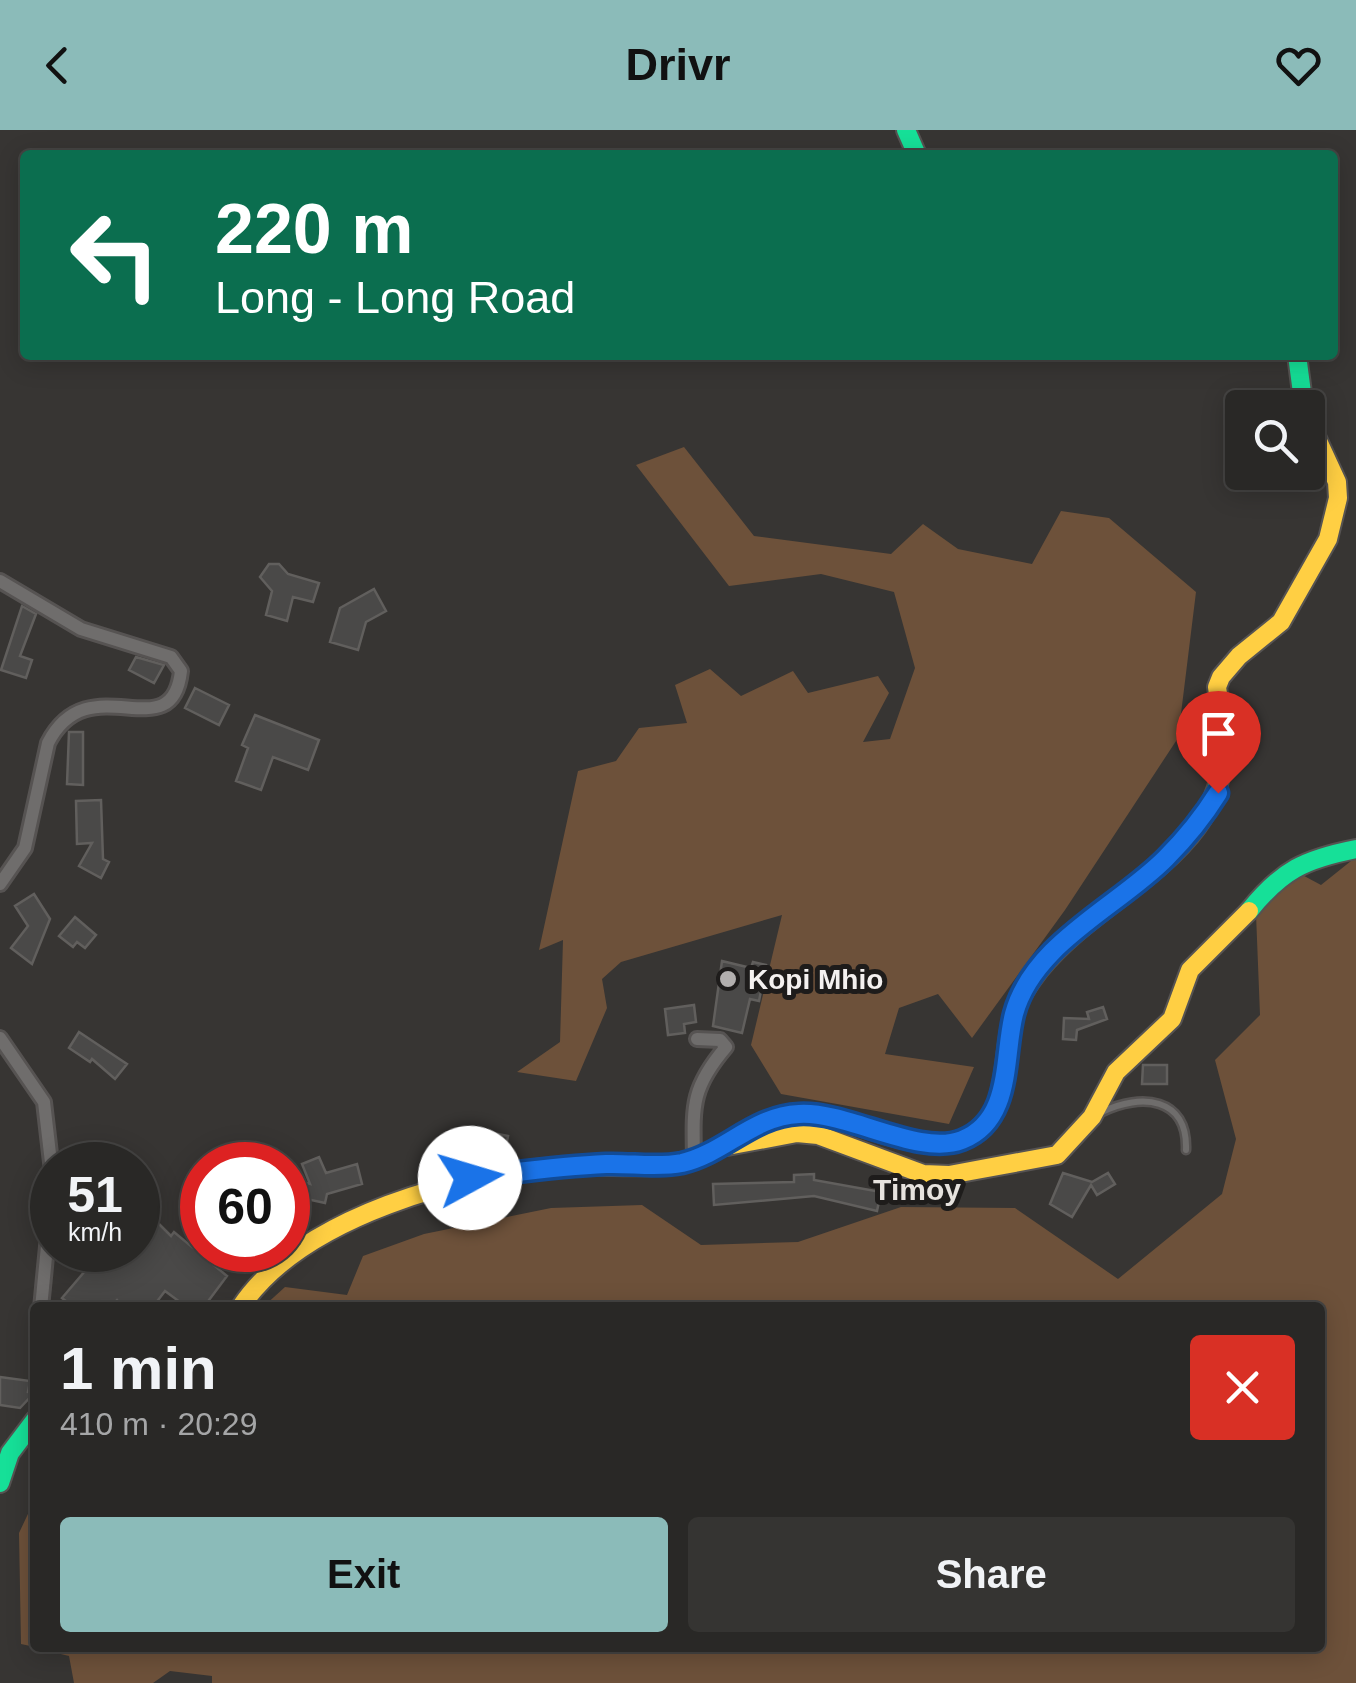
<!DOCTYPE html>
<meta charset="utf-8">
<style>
:root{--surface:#292826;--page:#353432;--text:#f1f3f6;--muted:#a5a6a7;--line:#454443;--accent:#8bbbb9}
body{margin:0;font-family:Arial,sans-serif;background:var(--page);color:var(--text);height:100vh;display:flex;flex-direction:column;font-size:38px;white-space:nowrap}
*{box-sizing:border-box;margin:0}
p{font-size:32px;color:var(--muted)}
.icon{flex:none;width:55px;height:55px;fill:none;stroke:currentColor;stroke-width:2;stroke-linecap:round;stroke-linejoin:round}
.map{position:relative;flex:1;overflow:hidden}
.sheet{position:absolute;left:30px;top:1172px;width:1295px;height:350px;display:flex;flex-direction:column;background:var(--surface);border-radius:10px;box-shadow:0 5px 25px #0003,0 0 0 2px var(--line)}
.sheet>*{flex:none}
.banner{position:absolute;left:20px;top:20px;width:1318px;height:210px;border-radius:10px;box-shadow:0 5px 25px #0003,0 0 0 2px var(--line);background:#0b6e4f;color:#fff;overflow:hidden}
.buttons{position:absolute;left:1225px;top:260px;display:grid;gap:20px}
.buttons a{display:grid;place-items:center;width:100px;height:100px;border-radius:10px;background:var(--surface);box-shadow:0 5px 25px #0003,0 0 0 2px var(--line);font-size:50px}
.speed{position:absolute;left:30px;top:1012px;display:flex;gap:20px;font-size:50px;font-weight:700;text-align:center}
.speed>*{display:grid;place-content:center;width:130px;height:130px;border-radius:50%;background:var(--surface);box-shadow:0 5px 25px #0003,0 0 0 2px var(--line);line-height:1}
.speed small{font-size:25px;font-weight:400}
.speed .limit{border:15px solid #d22;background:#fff;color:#111}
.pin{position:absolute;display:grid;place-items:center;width:85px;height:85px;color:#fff;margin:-102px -42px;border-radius:50% 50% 50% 0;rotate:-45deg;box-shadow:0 0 10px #0007}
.pin .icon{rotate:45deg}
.me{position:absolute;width:110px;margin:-55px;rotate:84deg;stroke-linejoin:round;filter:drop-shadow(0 0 8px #0008)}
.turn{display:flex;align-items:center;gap:35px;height:210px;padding:0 30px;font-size:45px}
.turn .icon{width:130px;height:130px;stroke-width:2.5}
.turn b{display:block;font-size:70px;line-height:85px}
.round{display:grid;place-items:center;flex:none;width:105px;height:105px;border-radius:10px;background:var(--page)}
.headline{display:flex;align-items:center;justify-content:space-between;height:170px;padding:0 30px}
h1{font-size:60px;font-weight:700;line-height:75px}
.button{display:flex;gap:20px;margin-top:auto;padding:20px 30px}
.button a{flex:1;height:115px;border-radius:10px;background:var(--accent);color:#111;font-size:40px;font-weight:700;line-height:115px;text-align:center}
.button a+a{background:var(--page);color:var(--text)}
header{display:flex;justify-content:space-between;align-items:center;height:130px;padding:0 30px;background:var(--accent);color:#111;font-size:45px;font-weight:700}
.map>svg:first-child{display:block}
</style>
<header><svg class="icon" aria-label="back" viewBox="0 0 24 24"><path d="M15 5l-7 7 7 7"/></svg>Drivr<svg class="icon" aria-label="heart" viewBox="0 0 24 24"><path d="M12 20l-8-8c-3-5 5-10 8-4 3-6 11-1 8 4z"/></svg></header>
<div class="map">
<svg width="1356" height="1553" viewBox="0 0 1356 1553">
<rect width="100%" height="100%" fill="#373533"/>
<path fill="#6d513a" d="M684 317 754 406 891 424 923 394 958 419 1032 434 1061 381 1109 388 1196 462 1178 608 1065 780 972 908 938 864 899 878 885 924 974 937 949 994 781 964 751 915 782 785 621 832 602 849 607 878 576 951 517 942 560 912 563 810 539 820 578 641 616 631 639 598 687 593 675 555 710 539 741 566 793 541 808 563 878 546 889 563 863 612 890 609 915 538 894 462 821 444 729 456 636 335Z
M1356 727V1553H212V1546L170 1541 153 1553H74L69 1526 36 1518H1320V1178L263 1177 285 1157 347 1165 363 1126 424 1104 551 1078 642 1075 701 1115 798 1112 901 1077 1015 1078 1118 1149 1222 1064 1236 1009 1215 930 1260 885 1256 784 1293 740 1321 755Z
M35 1369V1517L21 1514 19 1403Z"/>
<path fill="#4a4948" stroke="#615f5d" stroke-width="2.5" d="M269 434H279L288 444 319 453 313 472 293 467 287 491 266 485 272 461 260 447Z
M374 459 386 481 366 492 358 520 330 512 340 478Z
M22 476 36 484 20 526 32 530 26 548 1 540Z
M136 527 164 535 154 553 129 540Z
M195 558 229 575 219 595 185 578Z
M255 585 319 610 308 640 273 627 261 660 236 651 248 618 242 615Z
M69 602H83V655L67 654Z
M101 670 103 729 109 732 101 748 79 736 92 713 77 714 76 671Z
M34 764 50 789 32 834 11 818 28 796 15 776Z
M75 787 96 805 85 818 77 812 73 817 59 806Z
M722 831 751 838 753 832 766 835 759 871 750 869 742 903 713 896Z
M694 875 696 892 684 894 685 903 668 905 665 879Z
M1103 877 1107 889 1077 900 1076 910 1063 909 1064 888 1089 889 1087 882Z
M79 902 127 934 115 949 92 929 90 932 69 918Z
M1143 935H1167V954H1142Z
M483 1001 508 1006 504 1027 479 1023Z
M319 1027 326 1043 357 1034 362 1054 327 1064 325 1073 288 1065V1048L310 1054 302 1034Z
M1063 1043 1092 1052 1108 1043 1115 1054 1097 1065 1091 1055 1072 1087 1050 1074Z
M814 1044V1050L881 1062 877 1081 814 1066 714 1075 713 1054 794 1052V1045Z
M138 1073 171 1106 174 1102 227 1146 209 1170 219 1178H188L165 1161 152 1178H124L117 1170 109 1178H75L62 1168 103 1120H138Z
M0 1247 30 1251 28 1262 34 1263 20 1278 0 1275Z"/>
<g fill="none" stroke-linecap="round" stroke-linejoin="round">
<g stroke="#565352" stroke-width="11">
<path id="lane" d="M1102 982C1141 963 1188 967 1186 1020
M116 1177 117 1178"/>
</g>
<g stroke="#565352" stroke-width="18">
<path id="street" d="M0 451 81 499 171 527 181 541C172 622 89 533 48 613L25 718 0 754
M0 908 44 972 52 1041
M694 1028C693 976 691 958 726 917L720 910 697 909
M41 1178 52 1065"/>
</g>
<g stroke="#565352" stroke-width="22">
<path id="fast" d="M906 0 917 25
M1297 225 1304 278
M1249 781C1282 740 1305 729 1356 719
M706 1024C738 1009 766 984 803 984 851 984 921 1030 966 1008 1012 984 1001 928 1013 886 1018 869 1028 854 1039 840 1108 755 1240 722 1222 592
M0 1353 10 1323 35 1290"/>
</g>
<g stroke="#565352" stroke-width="22">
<path id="slow" d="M1222 592 1217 557 1221 547 1239 526 1281 492 1328 409 1338 368 1337 352 1308 289
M727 1016 797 1003 818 1005 923 1044 949 1045 1057 1025 1092 987 1116 942 1172 889 1190 840 1249 781
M240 1178C301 1086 464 1042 569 1036 615 1033 663 1044 706 1024"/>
</g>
<use href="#lane" stroke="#6f6d6c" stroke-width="6"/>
<use href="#street" stroke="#6f6d6c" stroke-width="12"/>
<use href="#fast" stroke="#16e098" stroke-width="18"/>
<use href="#slow" stroke="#ffcf43" stroke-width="18"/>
</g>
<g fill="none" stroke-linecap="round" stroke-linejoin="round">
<g stroke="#114b97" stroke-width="25">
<path id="route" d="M470 1048C515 1042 561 1036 606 1034 631 1033 657 1038 682 1033 725 1023 753 986 799 984 848 981 919 1027 962 1010 1013 990 1003 926 1014 884 1033 813 1119 776 1166 728 1186 708 1203 687 1218 663"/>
</g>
<use href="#route" stroke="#1a73e8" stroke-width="18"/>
</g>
<circle fill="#b2afae" stroke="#1e1c1b" stroke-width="4" cx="728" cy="849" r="10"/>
<g text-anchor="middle" stroke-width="10" stroke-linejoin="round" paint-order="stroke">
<g font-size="28" font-weight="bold" fill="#f4f1f0" stroke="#1e1c1b" text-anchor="start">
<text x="748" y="859">Kopi Mhio</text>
</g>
<g font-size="30" font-weight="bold" fill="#e6e2de" stroke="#1e1c1b">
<text x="917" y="1070">Timoy</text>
</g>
</g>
</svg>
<div class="buttons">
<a><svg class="icon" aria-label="search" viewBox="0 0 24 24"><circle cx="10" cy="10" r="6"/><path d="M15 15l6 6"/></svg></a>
</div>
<div class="speed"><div>51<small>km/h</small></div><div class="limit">60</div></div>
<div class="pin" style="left:1218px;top:663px;background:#d93025"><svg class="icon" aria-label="arrive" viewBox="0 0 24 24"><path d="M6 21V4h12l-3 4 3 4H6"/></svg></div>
<svg class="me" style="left:470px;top:1048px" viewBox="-20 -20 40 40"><circle r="19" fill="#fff"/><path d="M0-13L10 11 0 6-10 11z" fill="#1a73e8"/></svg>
<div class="banner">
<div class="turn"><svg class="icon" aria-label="left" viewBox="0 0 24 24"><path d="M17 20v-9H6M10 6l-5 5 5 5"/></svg><div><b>220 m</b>Long - Long Road</div></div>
</div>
<section class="sheet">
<div class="headline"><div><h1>1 min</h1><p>410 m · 20:29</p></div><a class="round" style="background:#d93025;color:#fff"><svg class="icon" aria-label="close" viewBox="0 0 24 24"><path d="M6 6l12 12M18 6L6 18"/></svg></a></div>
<div class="button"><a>Exit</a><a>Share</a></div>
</section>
</div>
